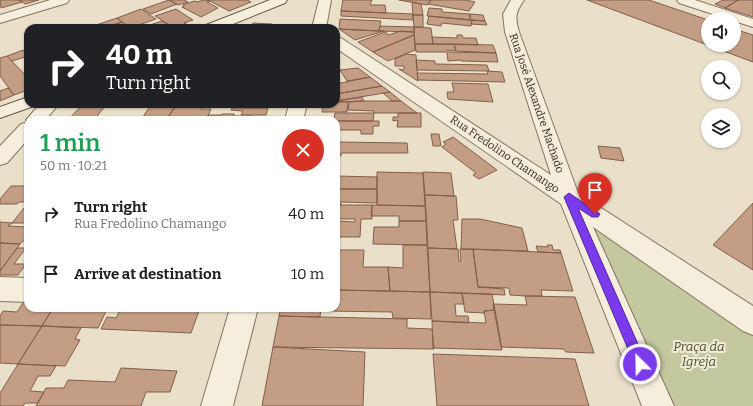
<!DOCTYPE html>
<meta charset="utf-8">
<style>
:root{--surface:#fff;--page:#f6f6f6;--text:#202124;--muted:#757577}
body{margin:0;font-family:Bitter,serif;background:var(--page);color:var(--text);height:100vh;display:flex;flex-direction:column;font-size:15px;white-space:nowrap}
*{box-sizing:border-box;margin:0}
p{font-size:13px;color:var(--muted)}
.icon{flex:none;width:22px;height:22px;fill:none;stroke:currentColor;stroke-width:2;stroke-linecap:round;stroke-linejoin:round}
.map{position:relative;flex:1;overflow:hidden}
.sheet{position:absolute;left:24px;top:116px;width:316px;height:196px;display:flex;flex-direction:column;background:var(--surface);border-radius:12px;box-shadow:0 1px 3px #0004}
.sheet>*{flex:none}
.banner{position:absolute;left:24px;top:24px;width:316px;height:84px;border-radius:12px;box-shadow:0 1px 3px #0004;background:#202124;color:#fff;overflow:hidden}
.tools{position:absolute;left:701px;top:12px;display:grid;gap:8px}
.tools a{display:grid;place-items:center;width:40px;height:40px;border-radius:50%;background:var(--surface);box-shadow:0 1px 3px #0004;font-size:20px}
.pin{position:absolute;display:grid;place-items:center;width:34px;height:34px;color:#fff;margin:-41px -17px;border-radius:50% 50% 50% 0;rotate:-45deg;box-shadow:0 0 4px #0007}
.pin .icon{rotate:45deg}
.me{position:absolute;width:44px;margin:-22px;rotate:337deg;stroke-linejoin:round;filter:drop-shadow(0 0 3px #0008)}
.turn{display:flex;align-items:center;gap:14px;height:84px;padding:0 16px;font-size:18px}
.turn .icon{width:52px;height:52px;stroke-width:2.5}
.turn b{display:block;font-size:28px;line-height:34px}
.round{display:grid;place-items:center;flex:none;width:42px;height:42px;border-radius:21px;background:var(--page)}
.head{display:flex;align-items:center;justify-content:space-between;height:68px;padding:0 16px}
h1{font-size:24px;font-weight:600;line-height:30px;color:#1e9e55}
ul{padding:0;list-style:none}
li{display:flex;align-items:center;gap:12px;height:60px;padding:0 16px}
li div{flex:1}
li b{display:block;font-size:15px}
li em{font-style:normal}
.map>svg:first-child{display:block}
</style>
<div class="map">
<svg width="753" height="406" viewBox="0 0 753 406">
<rect width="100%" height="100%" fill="#eae0ca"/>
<path fill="#c4c89f" d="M571 201 753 327V406H664Z"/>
<path fill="#c49e84" stroke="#825e49" d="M0 0H19L22 2 1 8Z
M19 0H39L25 4Z
M169 0 177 4 151 14 143 9Z
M169 0H184L188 2 178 5Z
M204 0 210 1 207 2 218 8 201 17 182 7H184L183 5 194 1 197 2Z
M208 0H247L251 2 229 11Z
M343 0H372L370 5H385L386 13 341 11Z
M399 0H431L427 5Z
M431 0H465L475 2 469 11 428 4Z
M587 0H649L708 20V45H734V29L753 35V62Z
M723 0H738L725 8 715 4Z
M738 0H753V17L725 8Z
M412 2 421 4 423 15H413Z
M429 8 442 9V12L470 14V20L427 16Z
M141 9 156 19 130 28 117 18Z
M176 9 193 20 184 23 190 26 174 28 155 16Z
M341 11 413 14V20L341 16Z
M470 14 483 15 485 21 470 20Z
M413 15H423V27H414Z
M429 16 472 20 471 26 442 23 441 26 427 24Z
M117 18 122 22 103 28H87Z
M340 19 381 21 379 31 339 29Z
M472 20 485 21 487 25 471 24Z
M162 21 174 28H151L147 26Z
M122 22 130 28H104Z
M253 23 272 24 271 27H285L244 28 247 25H252Z
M380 26 414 27V32L379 31Z
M414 27 431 28 433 44H415Z
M339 29 379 31H384L355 40Z
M400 31 414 32V35L373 52 358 42 385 32 389 35Z
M414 35 415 50 388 61 373 52Z
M457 35H462L463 38H476L478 45 433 44 432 37 457 38Z
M415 44H454L456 51 447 50 446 52H416Z
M454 44 493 45 496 53 456 51Z
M23 50 28 56 12 61 7 56Z
M447 52 496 53 498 62 461 61V60L448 61Z
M406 54 416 55 418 81 399 69 404 70V66H395V59Z
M7 56 28 78V90L14 95 0 76V58Z
M416 60 435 61V64L487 65 489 71 417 70Z
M358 68 370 77 347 81 340 70Z
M487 71 502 72 505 82 418 80 417 73 488 74Z
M370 77 382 86 336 94V84Z
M452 83 488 84 493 102 448 99 447 92H454Z
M382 86 390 92 336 101V94Z
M8 88 14 95 0 101V91Z
M390 92 401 101H392L383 93Z
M362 97 364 101 336 102V101Z
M364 101H401L417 113H374V111L348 110 349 102Z
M336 102H348L347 112H322L323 104H336Z
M82 104H117L116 106Z
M123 104H143L141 106H122Z
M143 104H176L175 107 141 106Z
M212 104H256L255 106H223L222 107H211Z
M82 105H106L94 120H68Z
M150 106 175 107 166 120H141Z
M175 107H201V109H211L206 120H166Z
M232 108H268L266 115H241L243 111 231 110Z
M335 113H374L373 121H336L334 120Z
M398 113H421V127H397L398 120 393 121V117H398Z
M222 114H234V116H252L250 120H206L208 115H221Z
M336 121H379V126H373V134H361V130H336Z
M431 134H439L441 146H433Z
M453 137 497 170 479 179 473 175 476 173 442 147 446 144 443 142Z
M336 142 407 143 408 153H341V156H336Z
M598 146 620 148 624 161 601 158Z
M377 172 423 173 425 206 377 205Z
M423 172 451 173 454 196 425 195Z
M336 176 377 177V189H336Z
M11 186H28V202H19L17 204H0V199Z
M336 189H377V203L341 202V205H336Z
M425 195 456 196 458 220H453L457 249 428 248Z
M753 203V270L713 245Z
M336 205H372V219H361L360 237H336V221L355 222V219H336Z
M372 205 425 206 426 221H399V216H371Z
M24 208H28V223H12Z
M462 219H480L522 228 528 251 461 249Z
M399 221H426L427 245 373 244 374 227H399Z
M0 222 12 223 8 226 28 227V241H23L20 244 0 243Z
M0 243 20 244 0 271Z
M403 245H427L430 292 390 291 388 267 403 268Z
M547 245H552L553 250H560L561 253 538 252 536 246 548 247Z
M17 248H26L14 264H26L18 275H0V271Z
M428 248 458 249 459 261H461L460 249H473L478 287 504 289 505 295 430 292Z
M473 249 561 253 573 291 541 290 542 296H525L510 295 509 288 478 287Z
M336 250H364L363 267H388L390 291 336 290Z
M336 290 430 292 431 319 393 318 392 312 328 311 329 308H336Z
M430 292 462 293 464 304H455L456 316H468L469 323 432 321Z
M462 293 492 294 495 310 484 311V313L465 312Z
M525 296 575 297 594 353 566 352 564 349 501 347 493 304 527 305Z
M27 297 28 298V308H53L42 326 0 325V316L3 311 17 312Z
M53 308H117L107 309 98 328 42 326Z
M121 308H200L191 333 101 329 107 317 116 318Z
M281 308H321L320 317 279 316Z
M495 310 502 350 433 348 432 321 486 323 484 311Z
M279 316 407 319V328L432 329 434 349 273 347Z
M0 325 42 326 18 364 0 363Z
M42 326 81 328 75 339 80 340 65 366 18 364Z
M273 347 365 352 363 406H262Z
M433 354 575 359 589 406H437Z
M18 364 56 366 50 376H38L30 391 44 392 38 403H25L23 406H0V393Z
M121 368 177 371 170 392H146L141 406H36L46 388H64L68 380 115 382Z"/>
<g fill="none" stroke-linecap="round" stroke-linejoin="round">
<g stroke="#857360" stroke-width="2">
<path id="street" d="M50 0H69L67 3 0 23V15Z
M319 0H331L326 28H312Z
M511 0H524C515 13 515 17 519 32L578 193 753 306V335L743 331 593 227 674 406H642L561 204 336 48V37L341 38 551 175 505 32 503 14Z
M677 0H695L753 19V27L734 21V19H728L679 3Z
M40 104H59L45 120H28V139L7 163 0 165V146L21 124 28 122 26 120Z
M289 104H307L303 120H285Z
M0 277 28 278V302L0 301Z
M230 308H258L233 406H201Z"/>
</g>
<g stroke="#675543" stroke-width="2">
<path id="secondary" d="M270 0H287L285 3 223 28H204L206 25Z
M28 97V104H35L34 106 0 118V107Z"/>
</g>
<use href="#street" fill="#f6eedd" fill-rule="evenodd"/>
<use href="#secondary" fill="#f6eedd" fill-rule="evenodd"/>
</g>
<path fill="#7c3aed" stroke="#51269a" d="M569 193 600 214 598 217H592L578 208 645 360 647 364 645 368 640 370 636 368 564 197Z"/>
<g text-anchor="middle" stroke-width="4" stroke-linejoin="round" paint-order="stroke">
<g font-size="11" fill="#372c22" stroke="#f2ebd9">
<text transform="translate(537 103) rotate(71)" y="4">Rua José Alexandre Machado</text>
<text transform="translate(505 154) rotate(34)" y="4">Rua Fredolino Chamango</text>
</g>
<g font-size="13" font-style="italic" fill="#49522b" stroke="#f2ebd9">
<text x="699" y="351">Praça da<tspan x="699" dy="15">Igreja</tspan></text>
</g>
</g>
</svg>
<div class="tools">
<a><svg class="icon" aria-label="sound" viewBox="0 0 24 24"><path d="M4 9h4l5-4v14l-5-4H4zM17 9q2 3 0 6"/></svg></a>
<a><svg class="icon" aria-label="search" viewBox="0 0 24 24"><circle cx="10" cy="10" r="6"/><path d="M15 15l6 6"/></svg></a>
<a><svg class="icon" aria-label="layers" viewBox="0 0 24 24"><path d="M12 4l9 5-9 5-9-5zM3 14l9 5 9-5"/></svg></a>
</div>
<div class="pin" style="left:595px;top:214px;background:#d93025"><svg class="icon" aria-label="arrive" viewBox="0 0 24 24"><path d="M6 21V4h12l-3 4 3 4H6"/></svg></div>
<svg class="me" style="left:640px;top:364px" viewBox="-20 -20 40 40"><circle r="17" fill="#7c3aed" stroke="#fff" stroke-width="3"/><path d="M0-11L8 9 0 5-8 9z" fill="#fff"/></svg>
<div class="banner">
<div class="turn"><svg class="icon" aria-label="right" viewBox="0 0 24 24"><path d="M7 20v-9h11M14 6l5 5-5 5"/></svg><div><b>40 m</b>Turn right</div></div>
</div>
<section class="sheet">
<div class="head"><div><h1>1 min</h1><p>50 m · 10:21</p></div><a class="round" style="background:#d93025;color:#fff"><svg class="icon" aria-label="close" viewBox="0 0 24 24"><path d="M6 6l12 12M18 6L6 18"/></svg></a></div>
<ul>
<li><svg class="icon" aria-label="right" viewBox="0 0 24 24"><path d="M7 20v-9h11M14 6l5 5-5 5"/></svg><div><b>Turn right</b><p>Rua Fredolino Chamango</p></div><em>40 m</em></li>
<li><svg class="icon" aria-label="arrive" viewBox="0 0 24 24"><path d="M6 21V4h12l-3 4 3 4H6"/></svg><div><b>Arrive at destination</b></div><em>10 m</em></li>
</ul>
</section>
</div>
